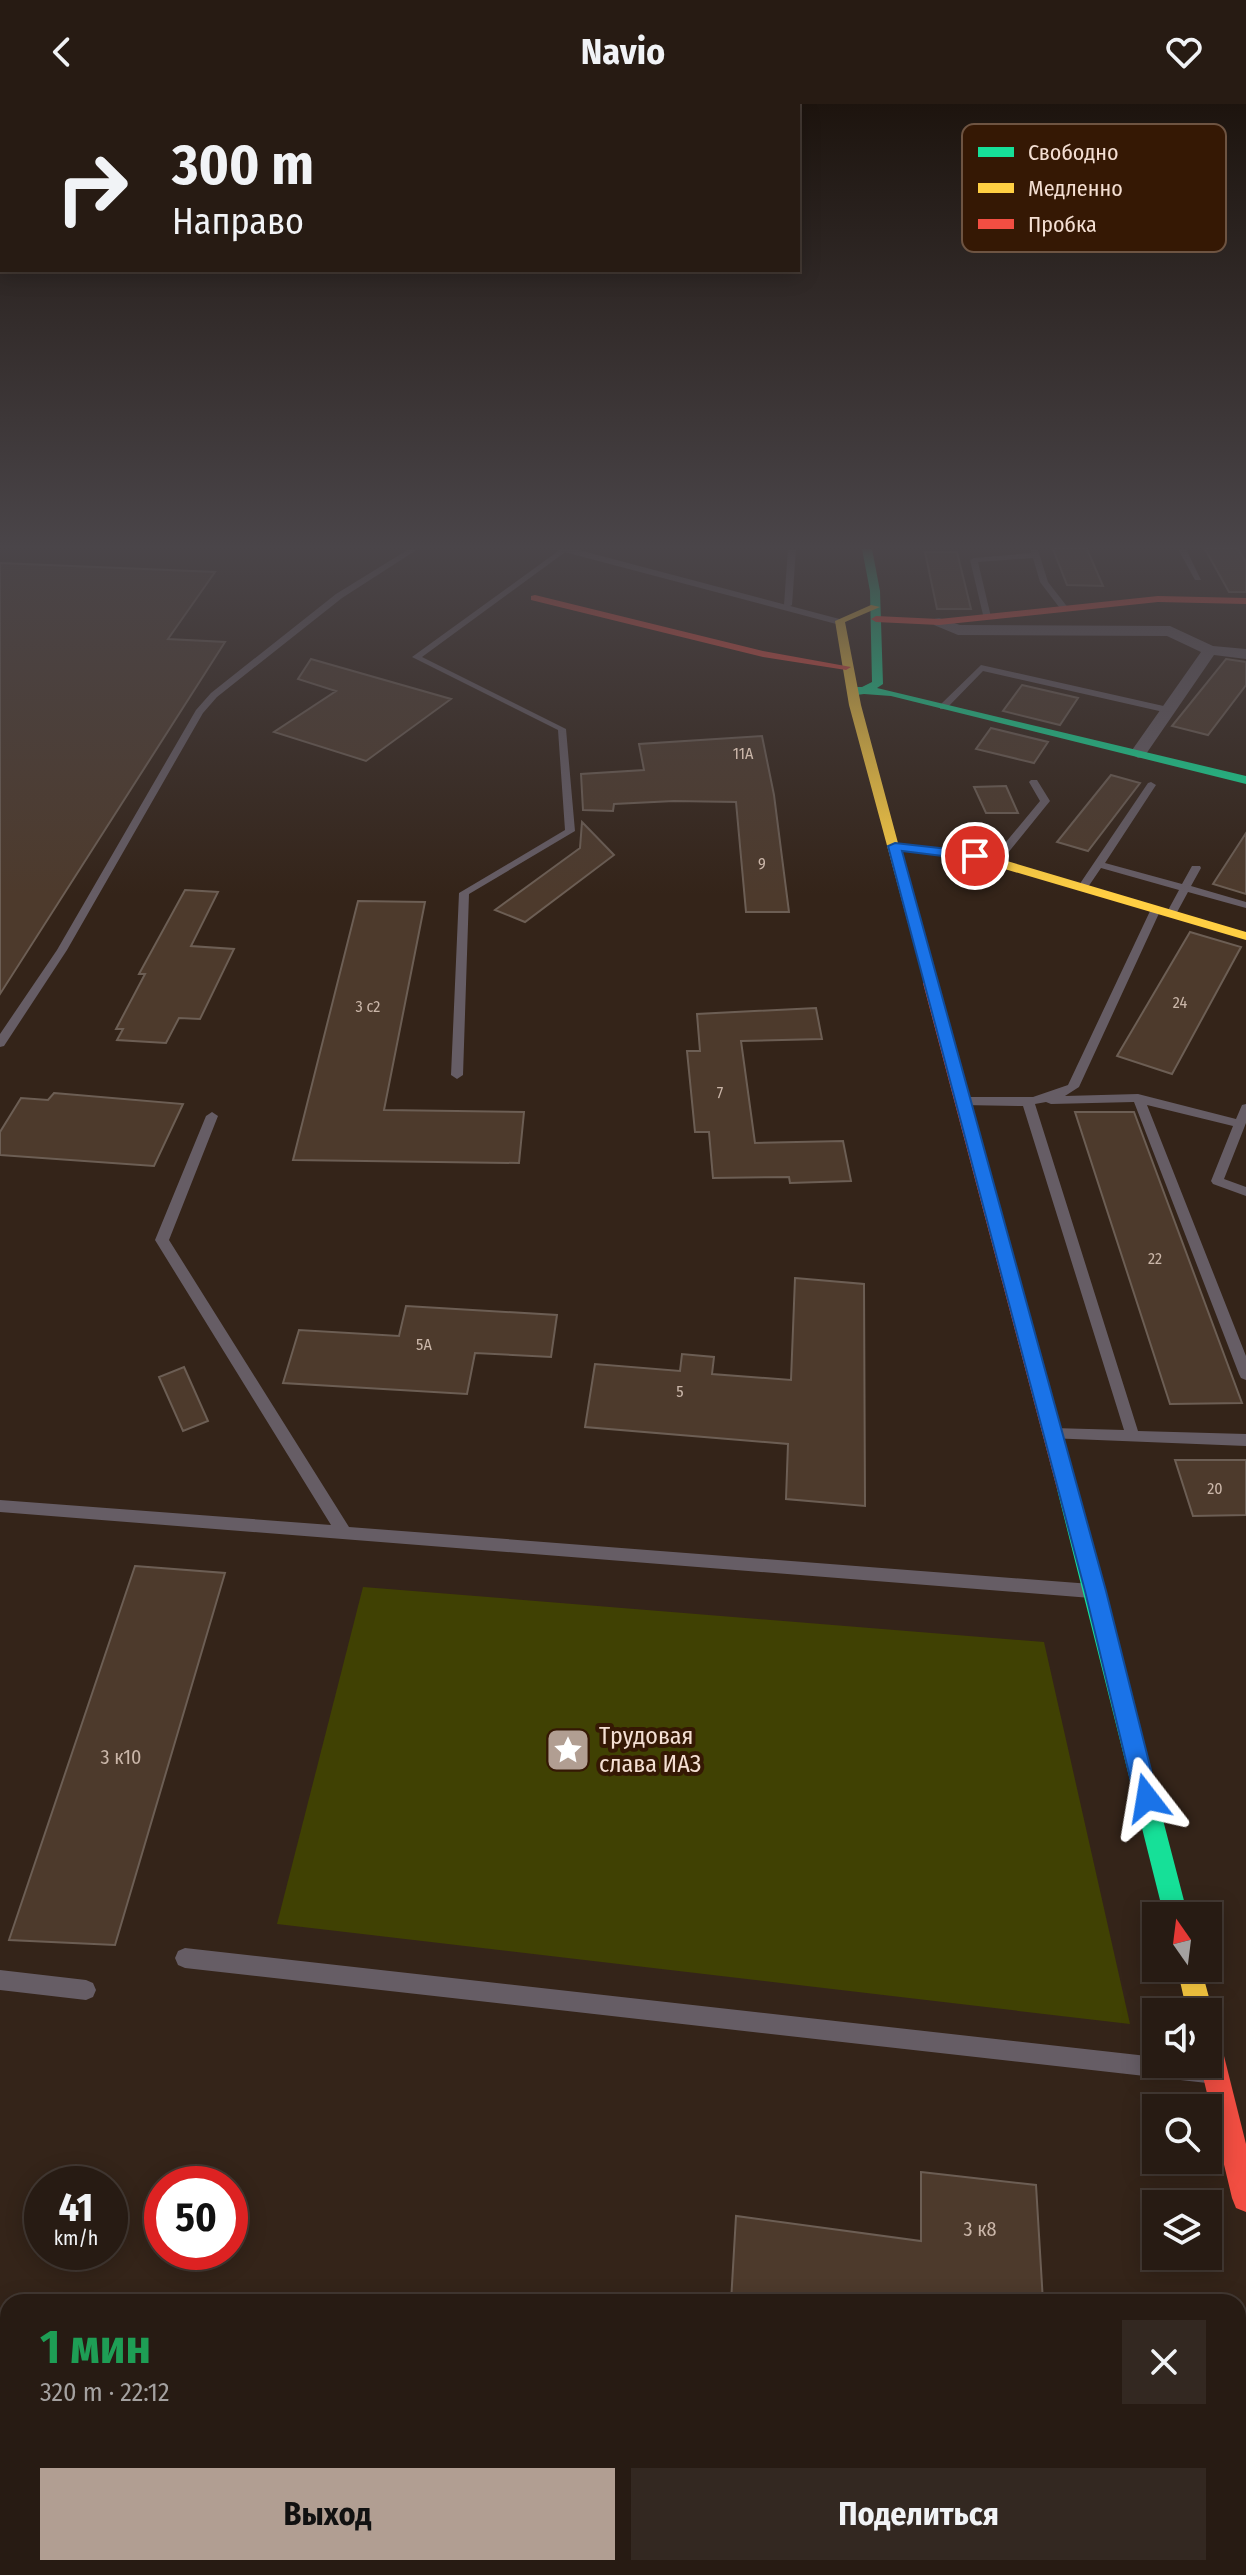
<!DOCTYPE html>
<html lang="ru">
<meta charset="utf-8">
<style>
:root{--surface:#271b13;--page:#332821;--text:#f1f3f6;--muted:#a4a1a0;--line:#433933;--accent:#b19e92}
body{margin:0;font-family:"Fira Sans Condensed",sans-serif;background:var(--page);color:var(--text);height:100vh;display:flex;flex-direction:column;font-size:30px;white-space:nowrap}
*{box-sizing:border-box;margin:0}
p{font-size:26px;color:var(--muted)}
.icon{flex:none;width:44px;height:44px;fill:none;stroke:currentColor;stroke-width:2;stroke-linecap:round;stroke-linejoin:round}
.map{position:relative;flex:1;overflow:hidden}
.details{position:absolute;left:0px;top:2190px;width:1246px;height:282px;display:flex;flex-direction:column;background:var(--surface);border-radius:24px 24px 0 0;box-shadow:0 4px 20px #0003,0 0 0 2px var(--line)}
.details>*{flex:none}
.guide{position:absolute;left:0px;top:0px;width:800px;height:168px;box-shadow:0 4px 20px #0003,0 0 0 2px var(--line);background:#271b13;color:var(--text);overflow:hidden}
.needle{width:52px;rotate:346deg}
.controls{position:absolute;left:1142px;top:1798px;display:grid;gap:16px}
.controls a{display:grid;place-items:center;width:80px;height:80px;border-radius:0px;background:var(--surface);box-shadow:0 4px 20px #0003,0 0 0 2px var(--line);font-size:40px}
.speed{position:absolute;left:24px;top:2062px;display:flex;gap:16px;font-size:40px;font-weight:700;text-align:center}
.speed>*{display:grid;place-content:center;width:104px;height:104px;border-radius:50%;background:var(--surface);box-shadow:0 4px 20px #0003,0 0 0 2px var(--line);line-height:1}
.speed small{font-size:20px;font-weight:400}
.speed .limit{border:12px solid #d22;background:#fff;color:#111}
.pin{position:absolute;display:grid;place-items:center;width:68px;height:68px;color:#fff;margin:-34px;border:4px solid #fff;border-radius:50%;box-shadow:0 2px 8px #0007}
.me{position:absolute;width:88px;margin:-44px;rotate:346deg;stroke-linejoin:round;filter:drop-shadow(0 0 6px #0008)}
.turn{display:flex;align-items:center;gap:28px;height:168px;padding:0 40px;font-size:36px}
.turn .icon{width:104px;height:104px;stroke-width:2.5}
.turn b{display:block;font-size:56px;line-height:68px}
.round{display:grid;place-items:center;flex:none;width:84px;height:84px;border-radius:0px;background:var(--page)}
.summary{display:flex;align-items:center;justify-content:space-between;height:136px;padding:0 40px}
h1{font-size:48px;font-weight:700;line-height:60px;color:#1e9e55}
.button{display:flex;gap:16px;margin-top:auto;padding:16px 40px}
.button a{flex:1;height:92px;border-radius:0px;background:var(--accent);color:#111;font-size:32px;font-weight:700;line-height:92px;text-align:center}
.button a+a{background:var(--page);color:var(--text)}
header{display:flex;justify-content:space-between;align-items:center;height:104px;padding:0 40px;background:var(--surface);font-size:36px;font-weight:700}
.map>svg:first-child{display:block}
</style>
<header><svg class="icon" aria-label="back" viewBox="0 0 24 24"><path d="M15 5l-7 7 7 7"/></svg>Navio<svg class="icon" aria-label="heart" viewBox="0 0 24 24"><path d="M12 20l-8-8c-3-5 5-10 8-4 3-6 11-1 8 4z"/></svg></header>
<div class="map">
<svg width="1246" height="2471" viewBox="0 0 1246 2471">
<rect width="100%" height="100%" fill="#342419"/>
<path fill="#404103" d="M363 1483 1044 1538 1130 1920 277 1820Z"/>
<path fill="#4d3a2c" stroke="#6c5e54" stroke-width="2" d="M1053 445H1087L1103 482 1067 481Z
M1205 445H1238L1246 458V488H1229Z
M925 448H957L971 505H937Z
M0 459 215 468 168 535 225 538 0 890Z
M311 555 451 595 366 657 274 628 336 587 298 575Z
M1226 555 1246 558V581L1208 631 1172 622Z
M1022 581 1078 594 1060 621 1003 607Z
M991 624 1048 638 1034 659 976 645Z
M762 632 774 691 789 808H746L736 698 674 697 614 700 613 707 583 706 581 670 644 666 639 640Z
M1111 671 1140 679 1088 747 1057 738Z
M1006 682 1018 709H986L974 683Z
M582 718 614 751 525 818 495 806 580 744Z
M1246 729V790L1213 780Z
M185 786 218 788 191 842 234 845 200 915 179 914 166 939 117 936 123 925H116L145 870H139Z
M358 797 425 798 384 1006 524 1008 519 1059 293 1056Z
M1190 828 1241 843 1172 970 1117 952Z
M816 904 822 935 741 937 755 1039 843 1037 851 1077 790 1079 789 1073 713 1074 709 1028H695L687 947H700L697 910Z
M54 989 183 1000 154 1062 0 1051V1028L21 994 48 996Z
M1075 1008H1134L1242 1299 1170 1300Z
M795 1174 864 1180 865 1402 786 1395 788 1340 585 1323 595 1260 680 1267 682 1250 714 1253 712 1270 791 1276Z
M406 1202 557 1211 551 1253 475 1249 467 1290 283 1279 299 1226 399 1232Z
M184 1263 208 1317 183 1327 159 1273Z
M1175 1356H1246V1411L1193 1412Z
M135 1462 225 1469 115 1841 9 1836Z
M921 2068 1036 2081 1043 2198H731L736 2112 921 2137Z"/>
<g fill="none" stroke-linecap="round" stroke-linejoin="round">
<path fill="#665d65" fill-rule="evenodd" d="M409 445H418L342 494 217 593 203 609 67 846 4 942 0 943V930L57 846 196 606 211 589 336 490Z
M561 445 568 446 422 553 566 625 575 727 469 790 463 971 457 975 451 971 459 789 565 726 558 626 412 553Z
M788 445H796L792 501 788 503 784 501Z
M1031 445 1038 446 1048 478 1069 505 1062 507 1040 478 1033 454 978 458 991 513 984 515 970 456 974 454 1031 449Z
M1178 445H1186L1201 476H1195Z
M981 561 1168 603 1172 606 1168 609 983 567 946 605H940V601Z
M1031 676H1037L1050 697 999 760H991V756L1040 697 1029 678Z
M1151 678 1156 681 1105 759 1182 780 1192 762H1200L1201 764 1191 782 1246 798V804L1188 788 1175 812H1167L1166 810 1179 786 1101 764 1086 786H1078L1077 784 1148 679Z
M1156 802 1161 805 1079 983 1065 992 1138 990 1236 1015 1242 1001 1246 1000V1019L1224 1075 1246 1083V1092L1213 1080 1211 1077 1233 1022 1147 1001 1246 1252V1276L1241 1274 1239 1270 1134 998 1051 1000 1046 998 1035 1000 1138 1327 1246 1330V1342L1048 1334 1046 1330 1048 1326 1053 1324 1124 1326 1023 1002 962 1001 956 997 962 993H1033L1068 981 1151 805Z
M212 1008 218 1012 169 1136 349 1423 1091 1480 1097 1482 1099 1487 1097 1492 1091 1494 0 1408V1396L331 1421 155 1136 206 1012Z
M185 1844 1156 1953V1960L1208 1959 1214 1962 1217 1969 1214 1976 1207 1979 185 1864 178 1861 175 1854 178 1847Z
M0 1866 86 1876 93 1879 96 1886 93 1893 86 1896 0 1886Z
M666 2464H690V2471H666Z"/>
<path fill="#665d65" fill-rule="evenodd" d="M553 445H575L847 517 840 521Z
M939 514 960 521 1170 522 1213 542 1246 545V555L1214 551 1144 653 1138 654 1130 649 1201 548 1167 532 958 531 934 521V515Z"/>
<path fill="#16e098" fill-rule="evenodd" d="M862 445H872L880 487 883 580 877 584 1246 672V680L891 592 864 590 849 592 848 583H862L872 578 870 487Z
M1067 1377 1074 1379 1077 1385 1188 1812H1164L1057 1385 1060 1379Z"/>
<path fill="#ffcf43" fill-rule="evenodd" d="M871 501 880 503 845 518 861 601 898 739 980 749 1246 828V836L974 756 901 747 937 879 935 882H925L849 601 835 517Z
M1177 1864H1201L1213 1908 1209 1917 1208 1908H1187Z"/>
<path fill="#f24e42" fill-rule="evenodd" d="M535 491 763 547 851 563 846 566 763 553 531 496V492Z
M1158 492 1246 494V500L1158 498 939 521 876 518 871 515 876 512 939 515Z
M930 875 937 879 1077 1385 1074 1391 1067 1393 1060 1391 1057 1385 923 879Z
M1208 1927 1217 1931 1221 1940 1246 2040V2108L1236 2104 1232 2094 1200 1960H1208Z"/>
</g>
<linearGradient id="sky" x2="0" y2="1"><stop stop-color="#1d140e"/><stop offset="0.56" stop-color="#4a4549"/><stop offset="1" stop-color="#4a4549" stop-opacity="0"/></linearGradient>
<rect width="1246" height="791" fill="url(#sky)"/>
<path fill="#1a73e8" stroke="#114b97" stroke-width="2" d="M895 739 975 748 981 752 975 756 902 747 1106 1487 1158 1694 1155 1702 1147 1705 1139 1702 1135 1694 1085 1487 888 742Z"/>
<defs>
<g id="sight-square" transform="scale(2.3)"><rect x="-9" y="-9" width="18" height="18" rx="4" fill="#b19e92" stroke="#351804"/><path d="M0-6L1.8-2.2L6-1.7L2.9 1.2L3.7 5.4L0 3.3L-3.7 5.4L-2.9 1.2L-6-1.7L-1.8-2.2Z" fill="#fff"/></g>
</defs>
<g fill-rule="evenodd">
<use href="#sight-square" x="568" y="1646"/>
</g>
<g text-anchor="middle" stroke-width="8" stroke-linejoin="round" paint-order="stroke">
<g font-size="16" fill="#cab6a9">
<text x="743" y="655">11А</text>
<text x="762" y="765">9</text>
<text x="1180" y="904">24</text>
<text x="368" y="908">3 с2</text>
<text x="720" y="994">7</text>
<text x="1155" y="1160">22</text>
<text x="424" y="1246">5А</text>
<text x="680" y="1293">5</text>
<text x="1215" y="1390">20</text>
</g>
<g font-size="20" fill="#cab6a9">
<text x="121" y="1660">3 к10</text>
<text x="980" y="2132">3 к8</text>
</g>
<g font-size="24" fill="#f4dfd3" stroke="#351804" text-anchor="start">
<text x="599" y="1640">Трудовая<tspan x="599" dy="28">слава ИАЗ</tspan></text>
</g>
</g>
<rect x="962" y="20" width="264" height="128" rx="12" fill="#351804" stroke="#6e5442" stroke-width="2"/>
<rect x="978" y="43" width="36" height="10" fill="#16e098"/>
<rect x="978" y="79" width="36" height="10" fill="#ffcf43"/>
<rect x="978" y="115" width="36" height="10" fill="#f24e42"/>
<g font-size="22" fill="#f4dfd3">
<text x="1028" y="56">Свободно</text>
<text x="1028" y="92">Медленно</text>
<text x="1028" y="128">Пробка</text>
</g>
</svg>
<div class="controls">
<a><svg class="needle" viewBox="-14 -14 28 28"><path d="M0-13l5 13h-10z" fill="#e53935"/><path d="M0 13l5-13h-10z" fill="#a4a1a0"/></svg></a>
<a><svg class="icon" aria-label="sound" viewBox="0 0 24 24"><path d="M4 9h4l5-4v14l-5-4H4zM17 9q2 3 0 6"/></svg></a>
<a><svg class="icon" aria-label="search" viewBox="0 0 24 24"><circle cx="10" cy="10" r="6"/><path d="M15 15l6 6"/></svg></a>
<a><svg class="icon" aria-label="layers" viewBox="0 0 24 24"><path d="M12 4l9 5-9 5-9-5zM3 14l9 5 9-5"/></svg></a>
</div>
<div class="speed"><div>41<small>km/h</small></div><div class="limit">50</div></div>
<div class="pin" style="left:975px;top:752px;background:#d93025"><svg class="icon" aria-label="arrive" viewBox="0 0 24 24"><path d="M6 21V4h12l-3 4 3 4H6"/></svg></div>
<svg class="me" style="left:1147px;top:1694px" viewBox="-20 -20 40 40"><path d="M0-17L14 15 0 8-14 15z" fill="#1a73e8" stroke="#fff" stroke-width="4"/></svg>
<div class="guide">
<div class="turn"><svg class="icon" aria-label="right" viewBox="0 0 24 24"><path d="M7 20v-9h11M14 6l5 5-5 5"/></svg><div><b>300 m</b>Направо</div></div>
</div>
<section class="details">
<div class="summary"><div><h1>1 мин</h1><p>320 m · 22:12</p></div><a class="round"><svg class="icon" aria-label="close" viewBox="0 0 24 24"><path d="M6 6l12 12M18 6L6 18"/></svg></a></div>
<div class="button"><a>Выход</a><a>Поделиться</a></div>
</section>
</div>
